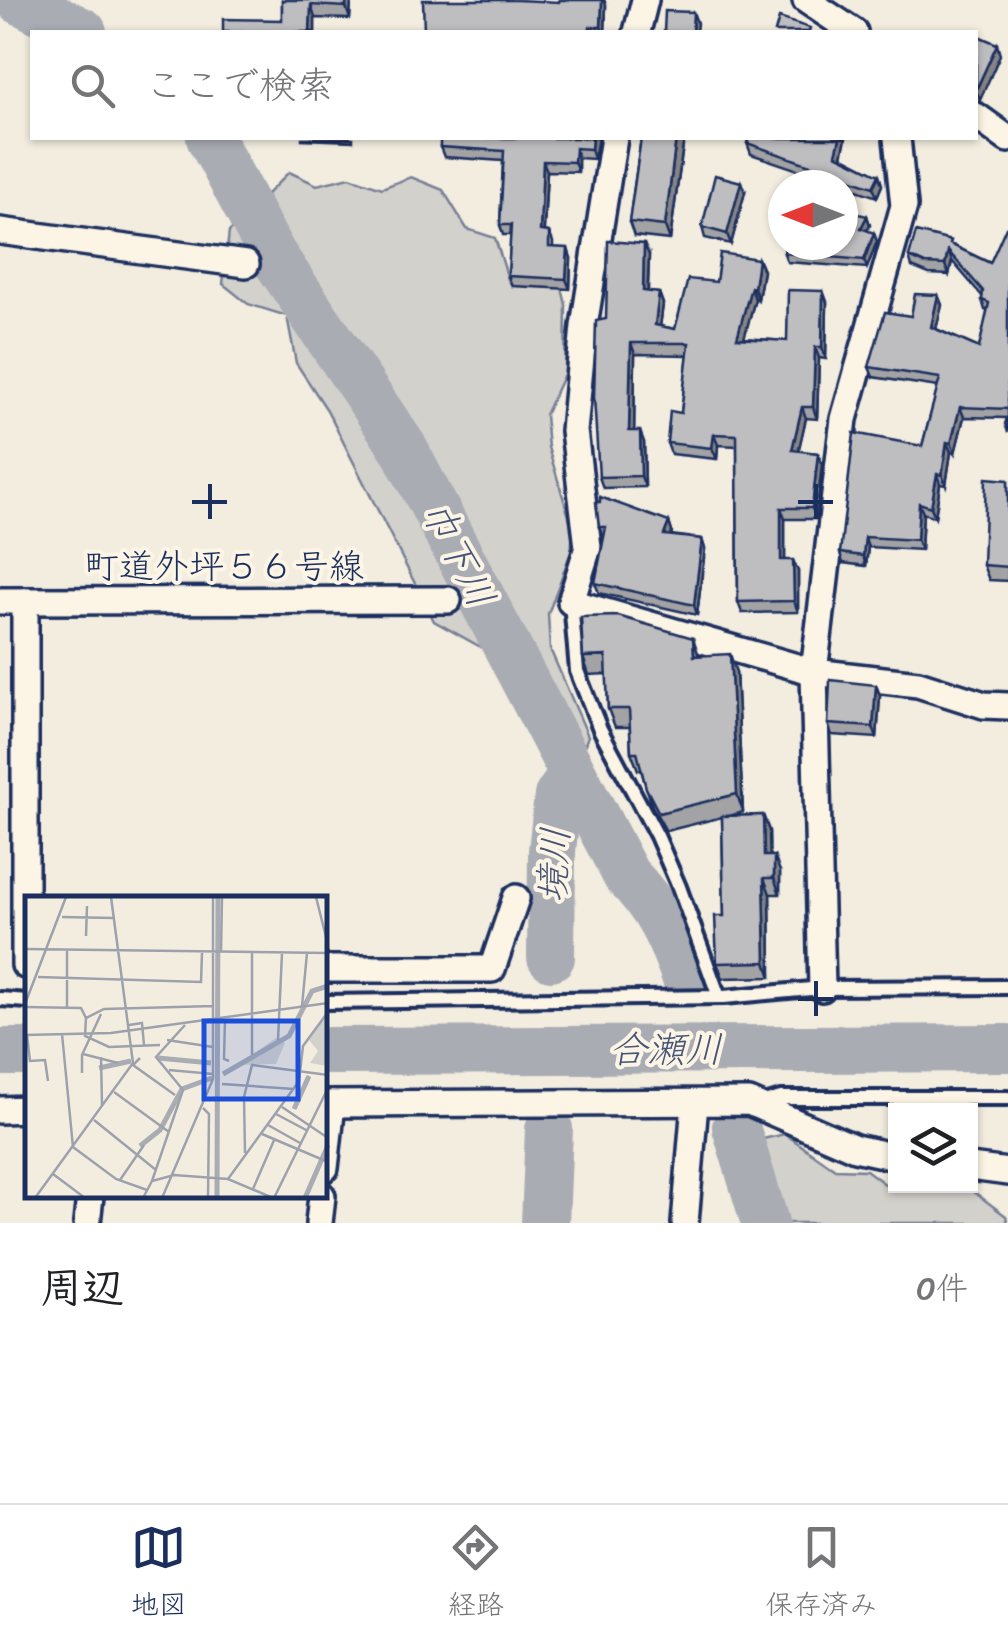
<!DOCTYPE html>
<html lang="ja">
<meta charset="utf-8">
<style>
body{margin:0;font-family:Sriracha,"Klee One",sans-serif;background:#f2f2f2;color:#202124}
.controls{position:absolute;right:30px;bottom:30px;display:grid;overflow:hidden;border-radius:0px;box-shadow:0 2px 8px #0004}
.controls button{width:90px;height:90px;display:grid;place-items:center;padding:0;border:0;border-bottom:2px solid #e0e0e0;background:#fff;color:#202124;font:50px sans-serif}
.compass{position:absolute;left:768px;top:170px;width:90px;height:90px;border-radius:50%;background:#fff;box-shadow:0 2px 8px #0004;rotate:270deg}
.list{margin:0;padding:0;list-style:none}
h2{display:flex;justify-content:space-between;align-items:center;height:130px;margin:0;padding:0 40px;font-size:42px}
h2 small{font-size:32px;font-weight:400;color:#757577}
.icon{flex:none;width:55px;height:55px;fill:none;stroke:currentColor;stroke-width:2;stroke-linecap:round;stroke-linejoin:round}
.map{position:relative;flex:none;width:1008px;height:1223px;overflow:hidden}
.search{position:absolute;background:#fff;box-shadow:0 2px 8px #0004;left:30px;right:30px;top:30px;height:110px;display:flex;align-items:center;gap:25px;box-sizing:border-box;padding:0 35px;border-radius:0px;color:#757577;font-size:38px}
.sheet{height:280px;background:#fff}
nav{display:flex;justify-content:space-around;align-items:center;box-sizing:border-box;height:140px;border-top:2px solid #e0e0e0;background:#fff;font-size:28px;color:#757577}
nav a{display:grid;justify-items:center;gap:5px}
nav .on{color:#1b2f5e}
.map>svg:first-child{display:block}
.green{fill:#d3d1cc;stroke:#778095;stroke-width:2.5}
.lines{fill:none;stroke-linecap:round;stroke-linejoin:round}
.river{stroke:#a9acb3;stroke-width:48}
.service-casing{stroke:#1b2f5e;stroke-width:20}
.minor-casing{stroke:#1b2f5e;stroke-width:32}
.service{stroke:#fcf5e5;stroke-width:12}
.minor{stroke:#fcf5e5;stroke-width:25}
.wall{fill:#a3a3a5;stroke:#1b2f5e;stroke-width:2.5}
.shaded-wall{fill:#858586;stroke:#1b2f5e;stroke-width:2.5}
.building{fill:#bebec0;stroke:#1b2f5e;stroke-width:2.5}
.ticks{fill:none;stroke:#1b2f5e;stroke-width:4}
.labels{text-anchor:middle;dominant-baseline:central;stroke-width:8;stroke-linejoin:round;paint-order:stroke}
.street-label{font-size:35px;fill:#1b2f5e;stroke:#fcf5e5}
.water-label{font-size:38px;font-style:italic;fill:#465478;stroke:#fcf5e5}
.inset-river{fill:none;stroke:#a9acb3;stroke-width:5}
.inset-road{fill:none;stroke:#9da1ac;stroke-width:2.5}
.view{fill:#1d4ed8;fill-opacity:0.15;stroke:#1d4ed8;stroke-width:5}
.inset-edge{fill:none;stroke:#1b2f5e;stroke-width:5}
</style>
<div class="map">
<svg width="1008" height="1223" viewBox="0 0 1008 1223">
<rect width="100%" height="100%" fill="#f3ede0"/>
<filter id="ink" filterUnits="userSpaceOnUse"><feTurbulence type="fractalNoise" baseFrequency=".01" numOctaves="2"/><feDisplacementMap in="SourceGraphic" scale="20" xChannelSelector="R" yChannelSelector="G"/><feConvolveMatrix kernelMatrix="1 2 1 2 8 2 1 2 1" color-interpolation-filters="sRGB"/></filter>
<g filter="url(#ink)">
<g class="green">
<polygon points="289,172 317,185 350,177 382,188 411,177 443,190 467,229 495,238 509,282 562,288 566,305 565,372 545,415 548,447 573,530 571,552 548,614 550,649 588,736 566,797 484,649 434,621 327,410 296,363 287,316 248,304 223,284 229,232"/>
<polygon points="785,1134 835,1169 866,1170 893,1190 970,1189 1006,1216 1008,1223 750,1223 736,1170 763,1139"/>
</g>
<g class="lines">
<g class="river">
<polyline points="19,0 83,32"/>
<path d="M210 138 272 254 403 447 626 875C657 906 672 939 687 981"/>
<polyline points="551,957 552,851 558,796 572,776"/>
<polyline points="325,1051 1008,1048"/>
<polyline points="0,1052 28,1052"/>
<polyline points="736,1127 765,1223"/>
<polyline points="545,1223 549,1129"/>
</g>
<defs>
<g id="service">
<polyline points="571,602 577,671 600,729 657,836 679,887 719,997"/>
<polyline points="0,999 28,1001"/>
<polyline points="325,1002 724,997 822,988 1008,987"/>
<polyline points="758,1105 781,1098 1008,1098"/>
</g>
<g id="minor">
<polyline points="806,0 854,32"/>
<polyline points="637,32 645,0"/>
<polyline points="976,116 1008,139"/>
<polyline points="614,138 584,326 574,431 588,547 571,602 814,672 918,684 984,705 1008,706"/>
<polyline points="0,231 246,264"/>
<polyline points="0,601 448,600"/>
<polyline points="25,601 25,965"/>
<polyline points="325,969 492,969 516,898"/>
<polyline points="822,988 814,672 844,419 904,206 897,138"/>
<polyline points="325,1104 749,1102 855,1148 896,1157"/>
<polyline points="0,1110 28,1109"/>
<polyline points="970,1167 1008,1172"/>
<polyline points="325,1168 332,1104"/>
<polyline points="87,1223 90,1196"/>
<polyline points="319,1223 322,1196"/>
<polyline points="685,1223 695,1103"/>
</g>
</defs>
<use href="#service" class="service-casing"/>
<use href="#minor" class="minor-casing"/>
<use href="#service" class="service"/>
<use href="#minor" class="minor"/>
</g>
<g class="wall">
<polygon points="282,0 351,0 350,19 315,18 315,32 223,32 282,20"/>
<polygon points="559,0 604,0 606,5 605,32 424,32 559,2"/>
<polygon points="598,138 594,159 578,158 578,172 547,171 544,231 549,232 553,242 553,247 571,258 570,289 512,286 508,276 511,235 503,235 500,225 503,161 444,157 440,147"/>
<polygon points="641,138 684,138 670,240 634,236 629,222"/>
<polygon points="749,138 846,138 842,156 879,175 882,185 877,197 751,154 747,143"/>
<polygon points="302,139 302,138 353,138 353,141"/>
<polygon points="745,192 731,244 705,238 702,227"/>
<polygon points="867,216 870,225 867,230 877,241 867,268 787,262 784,253 843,245"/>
<polygon points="1008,228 1008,432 1005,424 1007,418 964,417 955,453 951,452 946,485 940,484 935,517 923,513 921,550 868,547 866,566 843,563 840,553 922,446 938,387 873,377 869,367 911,316 938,295 942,305 936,329 979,348 988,311 985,310 982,300 982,296 952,261 949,275 929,274 912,267 909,257 952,245 990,263"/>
<polygon points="649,255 648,292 659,293 663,304 660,326 675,329 716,282 758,259 763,271 758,299 755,299 744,338 787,341 823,291 827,302 826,359 819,358 817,419 806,418 798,451 818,453 822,464 816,519 785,519 785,560 798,571 798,612 742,613 738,602 737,446 718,445 717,459 671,454 667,443 681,413 688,355 635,354 634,431 644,442 645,487 603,488 599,477 606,319"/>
<polygon points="1008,480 1008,581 989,580 983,565"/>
<polygon points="669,522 672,532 671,535 702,539 705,549 697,615 599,593 595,583 604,537 599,527"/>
<polygon points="699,655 736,672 743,812 729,816 763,815 769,831 769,856 780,871 780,894 770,894 771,977 723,978 717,963 724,916 722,817 666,831 652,806 641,770 638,770 631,752 630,727 615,727 608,709 607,674 589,675 583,657"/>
<polygon points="876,685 880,696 877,738 832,735 828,724"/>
</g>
<g class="shaded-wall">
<polygon points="346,0 351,0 350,19 346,7"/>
<polygon points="602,0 604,0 606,5 605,32 603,32 601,27"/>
<polygon points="311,5 315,18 315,32 310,32"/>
<polygon points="693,12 697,23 696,32 692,32"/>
<polygon points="997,44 1000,55 980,100 976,90"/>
<polygon points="592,138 598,138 594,159 591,149"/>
<polygon points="676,138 684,138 670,240 665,226"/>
<polygon points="840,138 846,138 840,164 836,154"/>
<polygon points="575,148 578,158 578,172 574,162"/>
<polygon points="543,161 547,171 543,241 540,231"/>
<polygon points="879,175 882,185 877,197 873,187"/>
<polygon points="741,182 745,192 731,244 727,234"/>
<polygon points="867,216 870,225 864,237 861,228"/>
<polygon points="874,233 877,241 867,268 864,260"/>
<polygon points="644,244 649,255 647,303 643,291"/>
<polygon points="568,248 571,258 570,289 566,279"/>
<polygon points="948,251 952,261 949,275 945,265"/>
<polygon points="758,259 763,271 758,299 754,288"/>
<polygon points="751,287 755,299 741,349 737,338"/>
<polygon points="823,291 827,302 826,359 822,347"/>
<polygon points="659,293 663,304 659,336 655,325"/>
<polygon points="938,295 942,305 934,337 931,327"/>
<polygon points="631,343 635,354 634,442 629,431"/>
<polygon points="815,347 819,358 817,419 813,407"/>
<polygon points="802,407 806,418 796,462 792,450"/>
<polygon points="960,407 964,417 955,453 951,443"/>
<polygon points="640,431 644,442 645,487 641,476"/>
<polygon points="714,434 718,445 717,459 712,448"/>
<polygon points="947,442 951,452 946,485 942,475"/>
<polygon points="818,453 822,464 816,519 812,508"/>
<polygon points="937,474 940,484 935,517 931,507"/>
<polygon points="919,503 923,513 921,550 917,540"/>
<polygon points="781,508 785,519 785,572 781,560"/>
<polygon points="669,522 672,532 668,545 664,535"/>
<polygon points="865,537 868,547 866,566 863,556"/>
<polygon points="702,539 705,549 697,615 694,605"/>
<polygon points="793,560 798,571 798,612 794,601"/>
<polygon points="693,638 699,656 694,656"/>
<polygon points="730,654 736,672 743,812 737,794"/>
<polygon points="876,685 880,696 877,738 873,727"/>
<polygon points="763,815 769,831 770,871 764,856"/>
<polygon points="774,856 780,871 780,894 774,878"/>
<polygon points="764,878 770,894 771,977 766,962"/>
</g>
<g class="building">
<polygon points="282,0 346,0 346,7 311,5 310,32 223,32 223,19 282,20"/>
<polygon points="423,0 517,0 559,2 559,0 602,0 601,27 590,27 589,32 424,32"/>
<polygon points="665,11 693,12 692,32 664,32"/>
<polygon points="779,18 810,28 809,32 775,32"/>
<polygon points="976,35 997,44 976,90"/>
<polygon points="440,138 592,138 591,149 575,148 574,162 543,161 540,231 549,232 549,247 568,248 566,279 508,276 511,225 500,225 504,151 440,147"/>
<polygon points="641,138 676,138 665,226 629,222"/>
<polygon points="749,138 840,138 836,154 879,175 873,187 747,143"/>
<polygon points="715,175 741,182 727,234 702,227"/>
<polygon points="843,210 867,216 861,228 874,233 864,260 784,253 785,245 843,245"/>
<polygon points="1006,227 1008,228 1008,409 960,407 951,443 947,442 942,475 937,474 931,507 919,503 917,540 865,537 863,556 840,553 854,433 922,446 940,378 869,367 885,312 911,316 915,294 938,295 931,327 979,348 989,303 982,300 983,291 948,251 945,265 925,264 909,257 916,232 951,241 950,244 990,263"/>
<polygon points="608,241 644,244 643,291 659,293 655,325 675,329 688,279 716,282 720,253 758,259 754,288 751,287 737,338 787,341 788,290 823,291 822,347 815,347 813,407 802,407 792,450 818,453 812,508 781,508 781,560 793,560 794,601 738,602 737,435 714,434 712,448 667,443 670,411 681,413 689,343 631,343 629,431 640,431 641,476 599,477 594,397 596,321 606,319"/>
<polygon points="986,478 1008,480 1008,567 983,565"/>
<polygon points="600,497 669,522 664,535 702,539 694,605 595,583 606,527 599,527 596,502 600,502"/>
<polygon points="618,616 693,638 694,656 730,654 737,794 659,813 646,788 637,752 631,752 629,709 608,709 606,656 583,657 581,617"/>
<polygon points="830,680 876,685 873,727 828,724"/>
<polygon points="763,815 764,856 774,856 774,878 764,878 766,962 717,963 715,916 724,916 722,816"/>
</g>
</g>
<path class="ticks" d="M210 484V519M816 484V519M192 502H227M798 502H833M816 981V1016M798 999H833"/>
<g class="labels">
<g class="street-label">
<text x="224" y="566">町道外坪５６号線</text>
</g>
<g class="water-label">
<text transform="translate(458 554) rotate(63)">巾下川</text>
<text transform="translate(554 865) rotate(-87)">境川</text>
<text x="666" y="1049">合瀬川</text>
</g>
</g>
<g transform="translate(25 896)">
<rect width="302" height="302" fill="#f3ede0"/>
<path d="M302 118V170L285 167 293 155 284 144ZM251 142 260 147 251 168 212 169Z" fill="#d3d1cc"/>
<path class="inset-river" d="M133 162 186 167M74 172 106 165M198 178 264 140 287 95 303 90M269 213 284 180M115 250 135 234 157 193 187 182M192 302 193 1M280 302 303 249"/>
<path class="inset-road" d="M291 1 303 49M37 21 89 22M61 40 62 10M0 53 303 57M196 57 197 1M227 57V159M13 81 176 86 177 57M0 108 41 1M277 110 282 57M0 111 56 112 61 122 79 113 188 110M42 112V54M61 122 60 140 84 151 135 149M200 123 199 163 204 165M104 129 117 127 119 149M37 138 48 251 91 283 122 294M0 139 86 137 303 107M2 139 5 165 20 164 23 185M142 144 188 151M253 144 257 57M58 158 93 167M76 161 77 209M115 162 108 169 150 199M144 174 188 178M57 177V159L76 118M197 188 269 193M89 196 144 236M257 211 303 242M178 212 184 218 183 302M251 218 283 235M69 224 131 274M243 229 275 247M237 238 303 266M220 257 219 201 227 169 303 179M28 278 60 302M203 283 274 185 278 150 303 116M95 284 119 249M127 285 158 194 131 161 160 129M228 293 250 242M10 302 108 167 86 1M118 302 127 285 149 279 203 283 248 302M137 302 188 183V1M249 302 303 192"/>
<path class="view" d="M179 125H273V203H179Z"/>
<rect width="302" height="302" class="inset-edge"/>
</g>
</svg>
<div class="controls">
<button><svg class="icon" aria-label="layers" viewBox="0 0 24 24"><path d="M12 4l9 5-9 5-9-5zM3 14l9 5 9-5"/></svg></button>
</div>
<svg class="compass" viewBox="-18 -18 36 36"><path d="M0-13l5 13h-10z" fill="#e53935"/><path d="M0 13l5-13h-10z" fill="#757577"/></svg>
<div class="search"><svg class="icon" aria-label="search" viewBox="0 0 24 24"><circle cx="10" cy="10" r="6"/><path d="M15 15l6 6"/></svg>ここで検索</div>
</div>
<section class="sheet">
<h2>周辺<small>0件</small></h2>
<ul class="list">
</ul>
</section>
<nav>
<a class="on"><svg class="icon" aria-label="map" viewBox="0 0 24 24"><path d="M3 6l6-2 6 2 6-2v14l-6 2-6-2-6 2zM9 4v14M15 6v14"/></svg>地図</a>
<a><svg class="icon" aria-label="directions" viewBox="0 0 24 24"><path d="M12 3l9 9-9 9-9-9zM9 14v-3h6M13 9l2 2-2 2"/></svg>経路</a>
<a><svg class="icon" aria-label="saved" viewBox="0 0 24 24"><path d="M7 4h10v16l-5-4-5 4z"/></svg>保存済み</a>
</nav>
